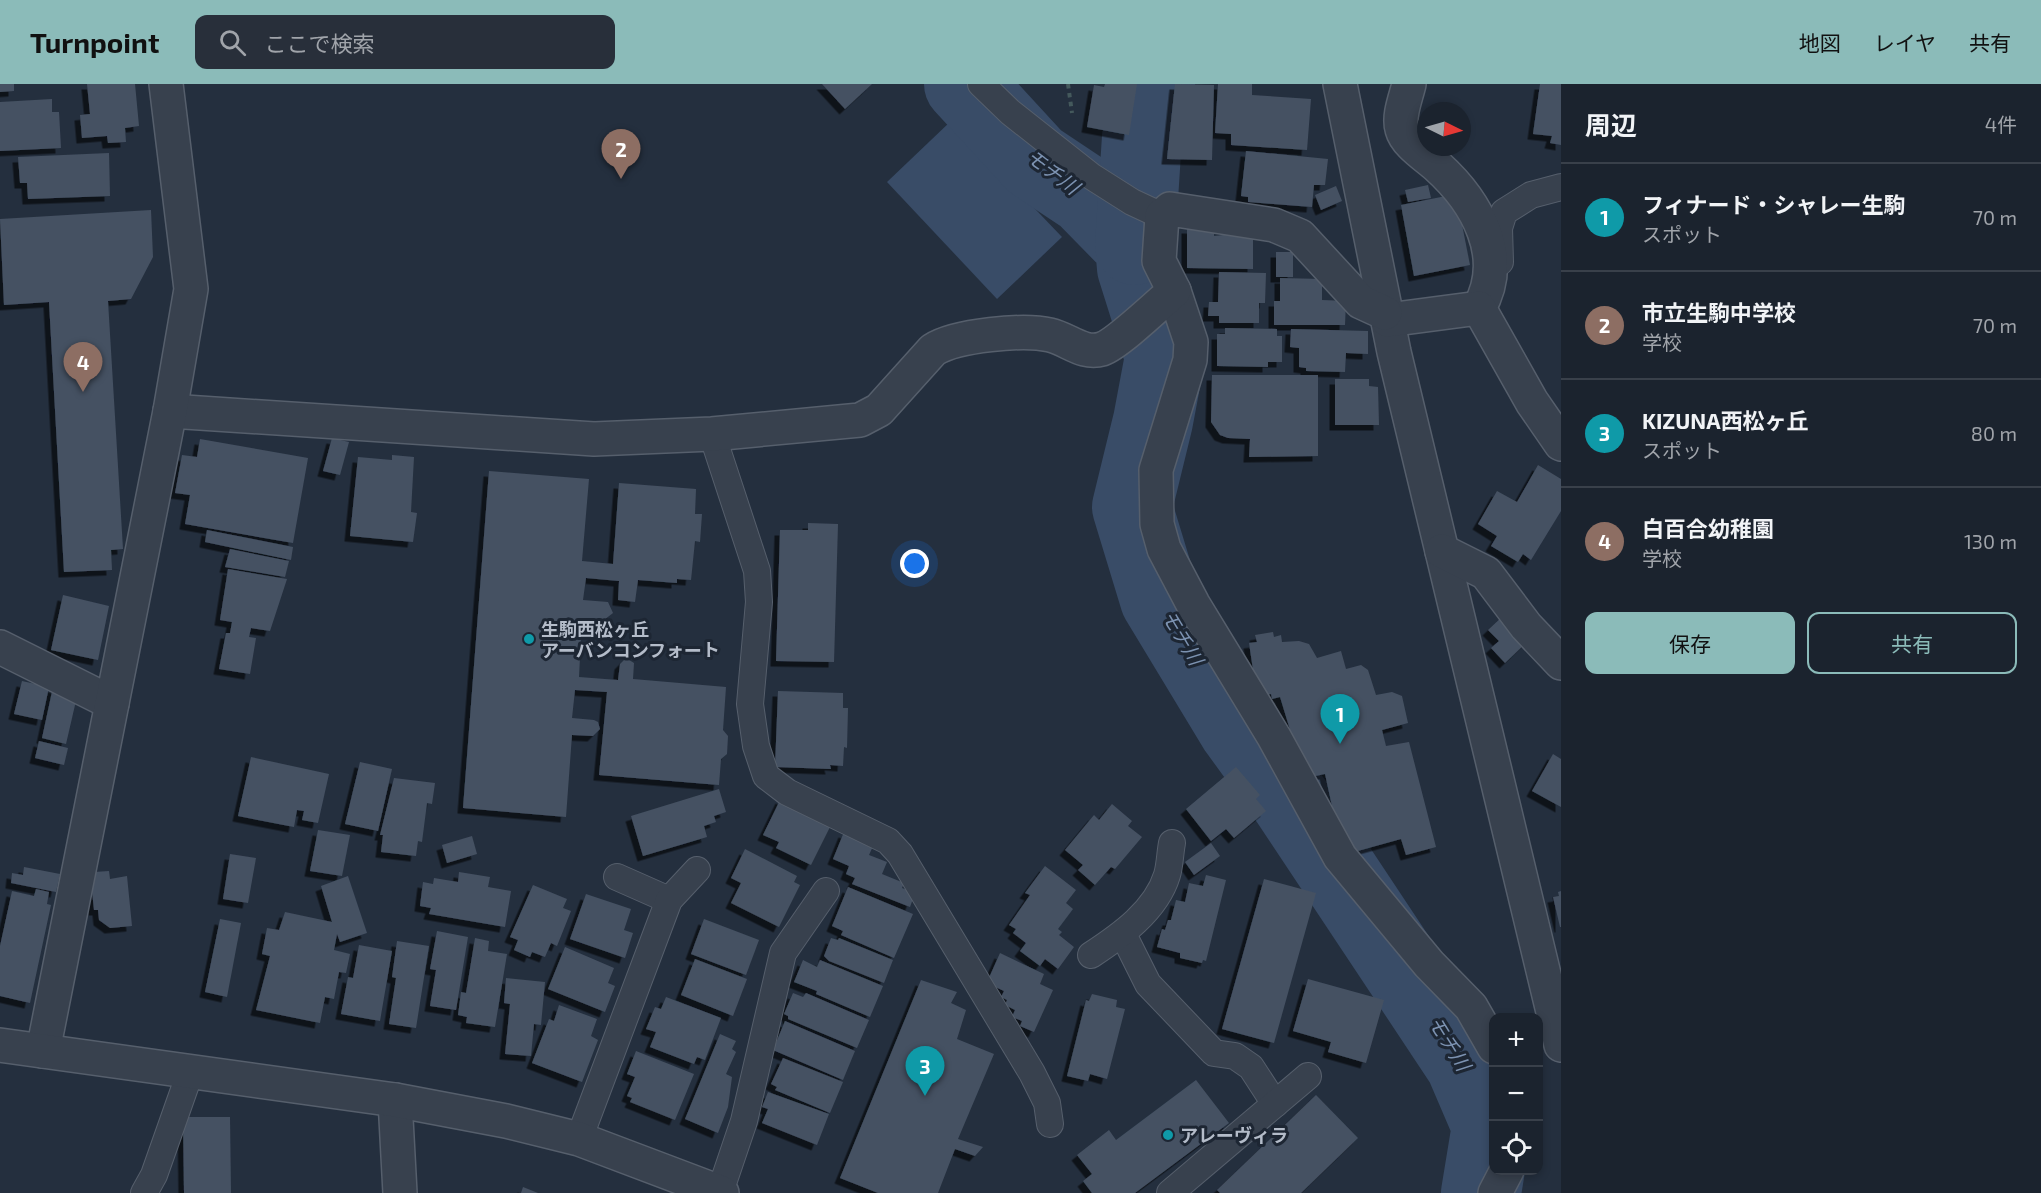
<!DOCTYPE html>
<html lang="ja">
<meta charset="utf-8">
<style>
body{margin:0;font-family:"Exo 2","Noto Sans JP",sans-serif;background:#282f3a;color:#f1f3f6}
.controls{position:absolute;right:18px;bottom:18px;display:grid;overflow:hidden;border-radius:12px;box-shadow:0 3px 9px #0003}
.controls button{width:54px;height:54px;display:grid;place-items:center;padding:0;border:0;border-bottom:2px solid #39404a;background:#1b232e;color:#f1f3f6;font:30px sans-serif}
.compass{position:absolute;left:1417px;top:18px;width:54px;height:54px;border-radius:50%;background:#1b232e;box-shadow:0 3px 9px #0003;rotate:95deg}
.you{position:absolute;left:915px;top:480px;width:21px;height:21px;margin:-15px;border:4px solid #fff;border-radius:50%;background:#1a73e8;box-shadow:0 0 0 9px #1a73e833}
.badge{display:grid;place-items:center;width:39px;height:39px;border-radius:50%;background:#8bbbb9;color:#fff;font-size:20px;font-weight:700}
.pin{position:absolute;translate:-50% -50px;filter:drop-shadow(0 2px 3px #0008)}
.pin::after{content:'';position:absolute;top:32px;width:21px;height:18px;background:inherit;clip-path:polygon(0 0,100% 0,50% 100%)}
.list{margin:0;padding:0;list-style:none}
h2{display:flex;justify-content:space-between;align-items:center;height:78px;margin:0;padding:0 24px;font-size:26px}
h2 small{font-size:20px;font-weight:400;color:#a0a4aa}
.list li{display:grid;grid-template-columns:39px 1fr auto;gap:18px;align-items:center;box-sizing:border-box;height:108px;padding:0 24px;border-top:2px solid #39404a}
.list b{display:block;font-size:22px;white-space:nowrap}
.list p{margin:0;font-size:20px;white-space:nowrap;color:#a0a4aa}
.list em{font-size:20px;font-style:normal;color:#a0a4aa}
.actions{display:flex;gap:12px;padding:18px 24px}
.actions a{flex:1;padding:14px 0;border:2px solid #8bbbb9;border-radius:12px;text-align:center;font-size:21px;color:#8bbbb9}
.actions .main{background:#8bbbb9;color:#111}
.icon{flex:none;width:33px;height:33px;fill:none;stroke:currentColor;stroke-width:2;stroke-linecap:round;stroke-linejoin:round}
.map{position:relative;flex:none;width:1561px;height:1109px;overflow:hidden}
header{display:flex;align-items:center;gap:36px;box-sizing:border-box;height:84px;padding:0 30px;background:#8bbbb9;color:#111}
header strong{font-size:28px}
nav{display:flex;gap:33px;margin-inline-start:auto;font-size:21px}
.search{width:420px;height:54px;background:#282f3a;display:flex;align-items:center;gap:15px;box-sizing:border-box;padding:0 21px;border-radius:12px;color:#a0a4aa;font-size:22px}
main{display:flex}
aside{flex:1;background:#1b232e}
.map>svg:first-child{display:block}
.water{fill:#394c67}
.lines{fill:none;stroke-linecap:round;stroke-linejoin:round}
.river{stroke:#394c67;stroke-width:80}
.building{fill:#455162;filter:url(#shadow)}
.service-casing{stroke:#565f6c;stroke-width:28}
.minor-casing{stroke:#565f6c;stroke-width:36}
.tertiary-casing{stroke:#565f6c;stroke-width:36}
.path{stroke:#44595c;stroke-width:4;stroke-dasharray:4.5 4.5;stroke-linecap:butt}
.service{stroke:#38414e;stroke-width:26}
.minor{stroke:#38414e;stroke-width:33}
.tertiary{stroke:#38414e;stroke-width:33}
.culture-dot{fill:#0f9aa8;stroke:#1d2633;stroke-width:2}
.labels{text-anchor:middle;dominant-baseline:central;stroke-width:6;stroke-linejoin:round;paint-order:stroke}
.poi-label{font-size:18px;font-weight:bold;fill:#b4bcc9;stroke:#1d2633;text-anchor:start}
.water-label{font-size:20px;font-style:italic;fill:#7c92b1;stroke:#1d2633}
</style>
<header>
<strong>Turnpoint</strong>
<div class="search"><svg class="icon" aria-label="search" viewBox="0 0 24 24"><circle cx="10" cy="10" r="6"/><path d="M15 15l6 6"/></svg>ここで検索</div>
<nav><a>地図</a><a>レイヤ</a><a>共有</a></nav>
</header>
<main>
<div class="map">
<svg width="1561" height="1109" viewBox="0 0 1561 1109">
<defs>
<filter id="shadow"><feDropShadow dx="-5.5" dy="5.5" stdDeviation="0" flood-color="#0009"/></filter>
</defs>
<rect width="100%" height="100%" fill="#242f3e"/>
<polygon class="water" points="951,37 1062,153 997,215 887,98"/>
<g class="lines">
<g class="river">
<polyline points="964,0 1035,77 1086,111 1135,161 1137,184 1165,273 1153,337 1132,423 1160,515 1238,644 1291,717 1465,979 1492,1042 1481,1109"/>
<polyline points="1135,161 1142,53 1155,0"/>
</g>
</g>
<g class="building">
<polygon points="0,0 14,0 14,7 0,8"/>
<polygon points="87,0 135,0 139,42 125,44 126,58 108,59 107,52 82,54 80,31 90,30"/>
<polygon points="822,0 872,0 845,25"/>
<polygon points="1105,0 1137,0 1129,51 1087,43 1094,1 1104,3"/>
<polygon points="1175,0 1214,1 1212,76 1167,75"/>
<polygon points="1218,0 1252,0 1252,11 1311,15 1307,66 1231,61 1231,50 1215,49"/>
<polygon points="1540,0 1561,0 1561,61 1550,59 1552,52 1533,50"/>
<polygon points="52,15 52,28 59,28 61,64 0,67 0,18"/>
<polygon points="1246,67 1328,75 1325,101 1314,101 1312,123 1248,118 1248,113 1241,112"/>
<polygon points="109,69 110,112 28,115 27,99 20,99 18,73"/>
<polygon points="1428,101 1431,114 1408,118 1405,106"/>
<polygon points="1336,102 1342,117 1321,126 1315,111"/>
<polygon points="1456,110 1470,181 1414,192 1401,121"/>
<polygon points="151,126 153,173 131,215 108,217 123,465 111,466 112,486 64,488 49,218 4,221 0,135"/>
<polygon points="1187,144 1214,145 1214,152 1223,151 1223,146 1253,152 1253,185 1187,184"/>
<rect x="1276" y="168" width="17" height="25"/>
<polygon points="1219,188 1266,189 1265,219 1259,219 1259,239 1219,239 1219,232 1208,232 1209,218 1218,218"/>
<polygon points="1280,194 1322,195 1322,216 1346,217 1345,241 1274,241 1274,217 1280,217"/>
<polygon points="1225,244 1277,245 1277,252 1282,252 1282,278 1268,278 1268,283 1217,282 1217,250 1225,250"/>
<polygon points="1291,245 1368,247 1368,270 1346,269 1345,288 1306,287 1306,284 1299,283 1299,264 1290,263"/>
<polygon points="1212,291 1318,291 1318,372 1249,373 1250,355 1228,354 1220,351 1211,338"/>
<polygon points="1335,295 1369,295 1369,302 1378,303 1379,341 1335,341"/>
<polygon points="332,354 349,358 340,391 323,387"/>
<polygon points="200,355 308,374 293,459 185,440 190,411 175,409 182,371 197,373"/>
<polygon points="392,371 414,373 411,428 417,429 413,458 350,452 358,373 392,376"/>
<polygon points="1538,381 1561,395 1561,427 1531,476 1523,470 1518,478 1491,462 1497,452 1478,440 1497,407 1517,418"/>
<polygon points="489,387 589,395 582,477 613,480 619,399 696,405 695,430 702,430 700,458 695,457 691,496 677,495 677,499 638,496 635,518 618,516 619,497 586,494 583,516 608,518 613,529 604,536 582,534 579,593 618,596 620,580 626,574 634,579 633,595 726,603 723,646 728,652 727,670 721,675 719,701 599,691 607,608 575,606 572,634 594,636 598,638 600,645 593,652 572,651 566,733 463,724"/>
<polygon points="808,439 838,440 834,578 776,577 780,446 808,446"/>
<polygon points="207,446 293,463 291,476 205,458"/>
<polygon points="230,465 289,477 285,493 225,483"/>
<polygon points="228,485 287,495 270,547 251,544 249,553 256,554 250,590 219,585 226,549 230,549 232,538 220,536"/>
<polygon points="63,511 109,522 98,576 51,566"/>
<polygon points="1504,531 1528,557 1505,579 1491,564 1499,557 1488,546"/>
<polygon points="1273,548 1274,553 1281,551 1282,558 1299,557 1309,560 1317,574 1341,567 1346,585 1361,581 1368,586 1376,611 1392,608 1402,612 1408,639 1382,646 1386,662 1409,658 1436,763 1406,771 1401,755 1354,768 1338,749 1325,690 1310,693 1295,662 1280,613 1272,615 1271,610 1266,611 1255,599 1249,559 1257,558 1255,551"/>
<polygon points="22,597 49,603 42,636 14,630"/>
<polygon points="53,603 78,608 66,660 42,654"/>
<polygon points="778,607 843,609 843,624 848,624 847,664 844,663 843,682 830,681 831,685 775,683"/>
<polygon points="39,657 68,664 64,681 35,674"/>
<polygon points="1553,670 1561,675 1561,723 1532,707"/>
<polygon points="251,673 329,690 318,739 302,736 304,727 297,726 294,743 238,732"/>
<polygon points="360,678 392,685 378,747 345,740"/>
<polygon points="1236,683 1260,711 1256,715 1266,727 1234,754 1226,745 1211,757 1186,725"/>
<polygon points="394,694 435,699 432,720 427,719 422,758 418,757 416,772 381,768 383,751 380,751"/>
<polygon points="719,705 726,728 714,732 716,738 704,742 707,753 643,772 631,732"/>
<polygon points="781,714 832,739 811,781 776,764 779,758 763,751"/>
<polygon points="1112,720 1132,737 1128,742 1142,753 1115,785 1111,783 1095,801 1078,786 1083,781 1065,766 1094,731 1099,736"/>
<polygon points="318,746 350,751 342,792 310,787"/>
<polygon points="844,748 874,760 869,771 887,778 882,790 904,799 902,804 915,809 910,823 852,800 855,794 846,790 849,782 833,775"/>
<polygon points="472,752 477,770 447,779 442,761"/>
<polygon points="1211,759 1220,772 1194,791 1185,778"/>
<polygon points="745,765 797,792 794,798 800,801 779,843 731,819 741,799 731,794"/>
<polygon points="230,770 256,774 248,819 223,815"/>
<polygon points="1045,782 1076,806 1066,819 1073,825 1058,845 1062,848 1059,851 1074,863 1058,885 1045,875 1040,882 1020,867 1026,859 1013,849 1016,845 1009,841 1030,811 1025,809"/>
<polygon points="24,783 60,790 56,808 11,799 12,789 23,791"/>
<polygon points="109,787 110,795 127,792 132,842 110,844 99,836 98,826 94,826 91,798 95,798 94,788"/>
<polygon points="459,788 490,793 488,803 511,807 505,843 429,830 431,824 420,822 423,798 433,800 434,794 458,798"/>
<polygon points="1206,791 1226,796 1206,877 1203,876 1202,879 1180,874 1180,869 1157,863 1162,845 1165,846 1168,836 1171,836 1176,816 1185,818 1189,799 1203,802"/>
<polygon points="348,792 367,849 340,858 337,850 334,866 350,870 346,889 339,888 334,915 325,913 320,939 256,926 270,872 262,870 267,844 279,846 285,828 332,838 321,802"/>
<polygon points="1264,795 1316,809 1274,959 1222,945"/>
<polygon points="533,801 567,815 563,824 571,827 557,862 551,859 545,873 532,868 530,873 514,866 518,856 510,853"/>
<polygon points="848,803 913,830 894,874 841,851 843,847 832,842"/>
<polygon points="36,805 49,808 47,820 51,821 30,919 0,912 0,862 12,807 34,812"/>
<polygon points="1561,807 1561,843 1560,843 1553,813 1559,812 1558,808"/>
<polygon points="586,810 631,825 624,846 633,849 625,874 570,855"/>
<polygon points="220,835 241,839 227,913 205,908"/>
<polygon points="704,835 759,856 746,891 691,870"/>
<polygon points="437,847 468,853 456,926 430,922 436,886 430,885"/>
<polygon points="475,854 489,857 488,867 507,870 495,943 466,939 467,933 458,931 461,908 466,909"/>
<polygon points="831,854 838,856 839,854 893,876 884,899 829,877 824,872"/>
<polygon points="397,857 429,862 416,944 389,940 396,894 392,893"/>
<polygon points="359,861 392,867 380,937 341,930 348,893 353,894"/>
<polygon points="565,863 614,884 608,899 615,902 605,928 548,905"/>
<polygon points="1000,869 1044,890 1040,900 1053,906 1034,948 1020,942 1022,937 1012,933 1015,926 1005,921 1007,916 1001,913 1004,907 991,901 992,897 988,896"/>
<polygon points="695,875 747,895 733,932 681,911"/>
<polygon points="803,876 817,883 820,876 883,902 870,933 816,910 817,907 794,898"/>
<polygon points="506,894 545,898 541,941 534,940 531,972 505,970 510,920 504,919"/>
<polygon points="1308,895 1384,916 1366,979 1328,968 1331,958 1293,947"/>
<polygon points="921,896 957,908 951,919 966,926 957,955 994,970 958,1055 983,1063 975,1072 955,1065 938,1109 878,1109 840,1094"/>
<polygon points="793,909 803,913 806,909 869,936 857,964 788,935 788,932 784,930"/>
<polygon points="1092,910 1117,916 1116,923 1125,925 1107,995 1090,990 1088,997 1067,992 1086,916 1089,917"/>
<polygon points="666,913 721,934 705,976 697,973 694,980 650,963 656,948 646,945 655,923 661,925"/>
<polygon points="559,921 597,935 591,952 598,956 582,998 532,979 549,935 554,937"/>
<polygon points="785,937 855,967 843,996 773,966"/>
<polygon points="720,950 736,957 732,965 736,968 726,990 732,993 728,1023 718,1049 685,1035"/>
<polygon points="636,967 694,990 675,1036 630,1018 632,1014 627,1012 635,993 627,990"/>
<polygon points="783,974 843,998 830,1029 775,1006 777,1003 771,1000"/>
<polygon points="1196,996 1229,1039 1135,1109 1092,1109 1083,1097 1092,1090 1077,1071 1109,1046 1116,1056"/>
<polygon points="768,1008 829,1030 817,1061 762,1039 768,1025 762,1023"/>
<polygon points="1316,1011 1358,1054 1301,1109 1220,1109 1217,1106"/>
<polygon points="183,1033 230,1033 231,1109 184,1109"/>
<polygon points="523,1103 538,1109 521,1109"/>
</g>
<g class="lines">
<defs>
<g id="service">
<polyline points="981,0 1010,28 1091,92 1132,118 1162,132"/>
<polyline points="1500,178 1499,144 1504,128 1531,111 1561,103"/>
<polyline points="712,350 757,487 759,518 750,620 756,662 766,692 787,708 888,757 900,770 1032,989 1047,1019 1050,1040"/>
<polyline points="617,793 669,816"/>
<polyline points="1123,850 1148,900 1214,969 1235,972 1251,983 1275,1020"/>
<path d="M1091 871C1120 852 1156 827 1167 791 1170 781 1170 769 1172 759"/>
<polyline points="579,1055 669,816 697,786"/>
<polyline points="720,1108 744,1037 783,869 826,807"/>
<polyline points="144,1109 154,1091 191,986"/>
<polyline points="1170,1109 1308,992"/>
</g>
<g id="minor">
<polyline points="1340,0 1394,268 1561,961"/>
<path d="M1409 0C1406 13 1398 32 1402 45 1406 60 1426 72 1437 82 1477 118 1508 173 1479 224"/>
<polyline points="1174,207 1191,258 1190,276 1156,386 1157,440 1164,465 1193,520 1274,653 1340,773 1429,880 1471,923 1494,963"/>
<polyline points="1388,236 1479,224 1532,318 1561,360"/>
<path d="M170 327 594 355 712 350 860 336 879 326 933 266C956 251 1024 245 1050 251 1068 255 1083 271 1102 265 1117 260 1160 219 1174 207L1159 177 1162 132 1170 125 1274 141 1300 152 1361 218 1385 229"/>
<polyline points="1442,467 1486,489 1526,542 1561,579"/>
<polyline points="0,563 112,619"/>
<polyline points="43,967 170,327 191,205 166,0"/>
<polyline points="395,1016 400,1109"/>
<polyline points="1495,1109 1507,1086"/>
</g>
<polyline id="tertiary" points="0,961 395,1016 506,1037 579,1055 722,1109"/>
</defs>
<use href="#service" class="service-casing"/>
<use href="#minor" class="minor-casing"/>
<use href="#tertiary" class="tertiary-casing"/>
<polyline class="path" points="1068,0 1072,29"/>
<use href="#service" class="service"/>
<use href="#minor" class="minor"/>
<use href="#tertiary" class="tertiary"/>
</g>
<g class="culture-dot">
<circle cx="529" cy="555" r="6"/>
<circle cx="1168" cy="1051" r="6"/>
</g>
<g class="labels">
<g class="poi-label">
<text x="541" y="545">生駒西松ヶ丘<tspan x="541" dy="21">アーバンコンフォート</tspan></text>
<text x="1180" y="1051">アレーヴィラ</text>
</g>
<g class="water-label">
<text transform="translate(1053 87) rotate(37)">モチ川</text>
<text transform="translate(1183 553) rotate(59)">モチ川</text>
<text transform="translate(1450 959) rotate(58)">モチ川</text>
</g>
</g>
</svg>
<div class="controls">
<button>+</button>
<button>−</button>
<button><svg class="icon" aria-label="locate" viewBox="0 0 24 24"><circle cx="12" cy="12" r="6"/><path d="M12 2v4M12 18v4M2 12h4M18 12h4"/></svg></button>
</div>
<svg class="compass" viewBox="-18 -18 36 36"><path d="M0-13l5 13h-10z" fill="#e53935"/><path d="M0 13l5-13h-10z" fill="#a0a4aa"/></svg>
<div class="you"></div>
<div class="pin badge" style="left:1340px;top:660px;background:#0f9aa8">1</div>
<div class="pin badge" style="left:621px;top:95px;background:#8d6e63">2</div>
<div class="pin badge" style="left:925px;top:1012px;background:#0f9aa8">3</div>
<div class="pin badge" style="left:83px;top:308px;background:#8d6e63">4</div>
</div>
<aside>
<h2>周辺<small>4件</small></h2>
<ul class="list">
<li><span class="badge" style="background:#0f9aa8">1</span><div><b>フィナード・シャレー生駒</b><p>スポット</p></div><em>70 m</em></li>
<li><span class="badge" style="background:#8d6e63">2</span><div><b>市立生駒中学校</b><p>学校</p></div><em>70 m</em></li>
<li><span class="badge" style="background:#0f9aa8">3</span><div><b>KIZUNA西松ヶ丘</b><p>スポット</p></div><em>80 m</em></li>
<li><span class="badge" style="background:#8d6e63">4</span><div><b>白百合幼稚園</b><p>学校</p></div><em>130 m</em></li>
</ul>
<div class="actions"><a class="main">保存</a><a>共有</a></div>
</aside>
</main>
